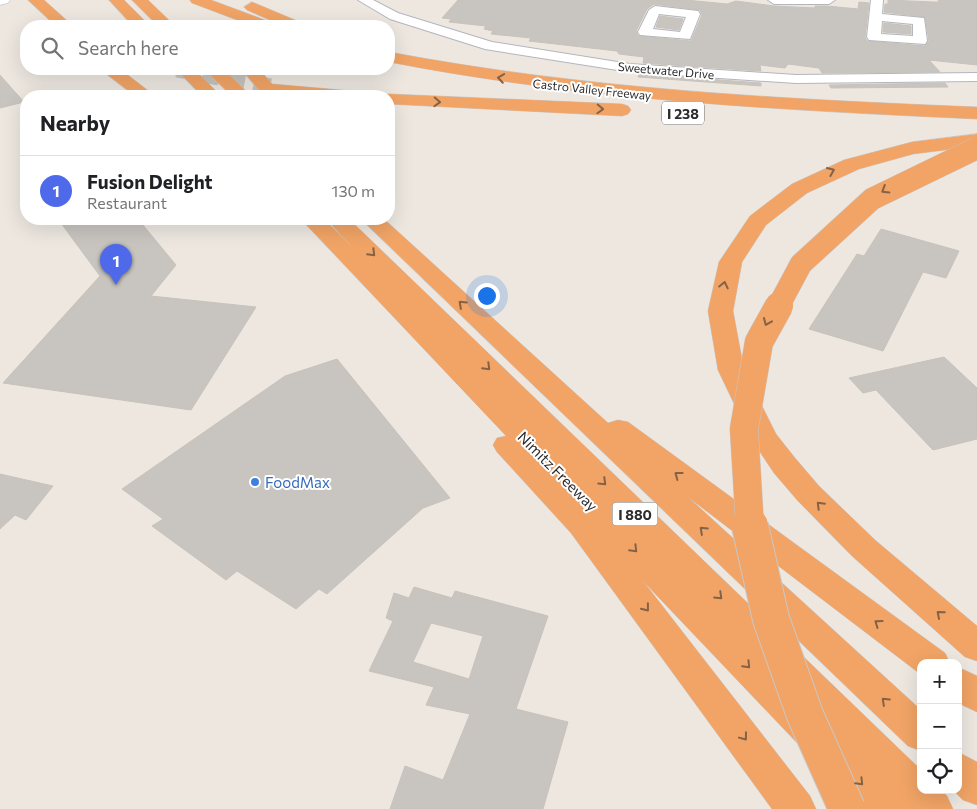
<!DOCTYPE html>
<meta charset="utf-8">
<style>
body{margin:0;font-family:Commissioner,sans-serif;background:#f6f6f6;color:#202124}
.controls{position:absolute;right:15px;bottom:15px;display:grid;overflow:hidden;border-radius:10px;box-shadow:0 5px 20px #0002}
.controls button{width:45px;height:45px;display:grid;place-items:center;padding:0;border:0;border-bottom:1px solid #e0e0e0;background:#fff;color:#202124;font:25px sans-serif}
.you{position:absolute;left:486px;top:295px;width:18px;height:18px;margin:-12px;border:4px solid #fff;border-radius:50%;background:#1a73e8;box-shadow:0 0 0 8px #1a73e833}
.badge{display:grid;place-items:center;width:32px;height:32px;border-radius:50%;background:#4e6aeb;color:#fff;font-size:16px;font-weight:700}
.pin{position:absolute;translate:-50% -41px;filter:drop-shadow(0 1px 2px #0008)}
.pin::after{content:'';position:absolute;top:26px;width:18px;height:15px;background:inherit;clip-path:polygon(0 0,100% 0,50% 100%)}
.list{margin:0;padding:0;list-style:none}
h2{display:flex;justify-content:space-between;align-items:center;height:65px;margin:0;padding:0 20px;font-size:21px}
h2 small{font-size:16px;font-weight:400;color:#757577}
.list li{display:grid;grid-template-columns:32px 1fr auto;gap:15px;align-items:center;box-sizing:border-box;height:70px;padding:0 20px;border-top:1px solid #e0e0e0}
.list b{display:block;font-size:19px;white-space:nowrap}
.list p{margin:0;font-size:16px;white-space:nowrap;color:#757577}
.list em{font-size:16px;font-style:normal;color:#757577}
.icon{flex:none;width:28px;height:28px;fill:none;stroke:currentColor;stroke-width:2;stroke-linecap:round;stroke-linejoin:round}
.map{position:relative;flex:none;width:977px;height:809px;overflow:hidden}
.search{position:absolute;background:#fff;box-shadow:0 5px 20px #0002;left:20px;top:20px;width:375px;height:55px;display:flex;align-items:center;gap:12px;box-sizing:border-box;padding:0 18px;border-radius:20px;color:#757577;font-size:19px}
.panel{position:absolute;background:#fff;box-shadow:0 5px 20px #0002;left:20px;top:90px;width:375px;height:135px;border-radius:20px}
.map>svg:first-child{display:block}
.building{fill:#c8c4bf;stroke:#c8c3ba;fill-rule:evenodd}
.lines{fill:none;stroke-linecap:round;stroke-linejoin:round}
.highway-tunnel{stroke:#c6c2bc;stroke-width:17;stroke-dasharray:17 9;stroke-linecap:butt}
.street-casing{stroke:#b3b6be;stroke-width:2}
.secondary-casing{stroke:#b3b6be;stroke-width:1}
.highway-casing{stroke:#c8c8c8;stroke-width:1}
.street{fill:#fff;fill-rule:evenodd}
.secondary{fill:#fff;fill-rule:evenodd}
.highway{fill:#f1a466;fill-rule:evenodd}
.highway-bridge-far2-casing{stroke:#c8c8c8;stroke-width:23;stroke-linecap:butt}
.highway-bridge-far1-casing{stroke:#c8c8c8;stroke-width:29;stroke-linecap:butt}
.highway-bridge-casing{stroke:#c8c8c8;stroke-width:38;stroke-linecap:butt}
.highway-bridge-far2{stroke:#f1a466;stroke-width:22}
.highway-bridge-far1{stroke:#f1a466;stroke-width:28}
.highway-bridge{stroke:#f1a466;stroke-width:36}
.oneway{stroke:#856246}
.shop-dot{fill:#3f7fe0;stroke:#fff;stroke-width:2}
.labels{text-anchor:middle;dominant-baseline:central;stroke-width:4;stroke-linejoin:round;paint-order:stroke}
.far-street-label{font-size:12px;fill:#2c2c2c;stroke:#fff}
.shield{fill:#fff;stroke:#6b6b6b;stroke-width:1}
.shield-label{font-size:14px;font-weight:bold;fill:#2c2c2c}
.street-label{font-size:15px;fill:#2c2c2c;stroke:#fff}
.shop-label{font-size:15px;fill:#366cbe;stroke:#fff;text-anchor:start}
</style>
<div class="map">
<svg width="977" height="809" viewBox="0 0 977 809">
<rect width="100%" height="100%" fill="#ede7e0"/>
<g class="building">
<path d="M458 0H686L727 4 736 1 774 6 815 8V6H827L858 9 859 2 869 3 865 37 867 41 925 46 929 41 925 17 884 12 885 4H888V0L933 2H939L938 0H977V65L929 60 940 72 822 73 819 68 788 64 785 68 760 65 761 71 643 63 644 57 619 54 617 51 529 41 531 38 491 34 493 31 484 29 486 26 449 22 451 19 442 18ZM654 4 700 10 702 15 691 41 638 36 636 31 647 9Z"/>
<polygon points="660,16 683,19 679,30 656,27"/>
<polygon points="884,23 911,26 911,34 883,32"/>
<polygon points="639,74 761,83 761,86 638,77"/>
<polygon points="0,75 24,102 0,108"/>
<polygon points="945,83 948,87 831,88 829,85"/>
<polygon points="58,219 138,219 176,265 151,296 256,307 191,410 3,383 100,276"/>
<polygon points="881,229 959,251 946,278 923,272 883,351 809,329 857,254 864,256"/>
<polygon points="944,357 977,388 977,439 933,450 876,390 863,393 849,378"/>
<polygon points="337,359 450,498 423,508 327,594 319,589 296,609 237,571 226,580 152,526 163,519 122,489 285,376"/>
<polygon points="0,474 53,486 26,520 15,515 0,529"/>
<path d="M414 587 452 598 455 591 548 616 516 709 568 722 543 809H390L405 766 443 780 470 714 426 705 434 687 369 671 393 621 386 618 394 593 409 598ZM431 623 483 636 469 679 413 662Z"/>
</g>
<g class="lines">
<polyline class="highway-tunnel" points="177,69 277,88"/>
<defs>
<g id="street">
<polygon points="358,0 373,0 398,13 492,42 630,64 796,75 977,73 977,81 796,83 630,72 485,49 390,19"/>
<polygon points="768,0 835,0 829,4 774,4"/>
<path d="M871 0H883L882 14 924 18 927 41 925 44 869 40 867 37ZM882 21 913 24V36L881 34Z"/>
<path d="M655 6 698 11 700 14 690 39 640 35 638 32 649 10ZM659 14 686 17 680 32 653 29Z"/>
</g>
<polygon id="secondary" points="0,0 10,0 8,3 0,5"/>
<g id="highway">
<polygon points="28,0 44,0 73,26 56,26"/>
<polygon points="109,0 124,0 150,26 133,26"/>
<polygon points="132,0 148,0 175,26 158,26"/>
<polygon points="190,0 211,0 273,23 275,26 253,26 192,3"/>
<polygon points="252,2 302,23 304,26 283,26 247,10 244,7"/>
<path d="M389 52C585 89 779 99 977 107V119C778 110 585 100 389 62Z"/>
<polygon points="100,69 120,69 155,96 135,96"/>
<polygon points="176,69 194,69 221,96 202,96"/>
<polygon points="204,69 223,69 251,96 232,96"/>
<polygon points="241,69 259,69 272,84 352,91 358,92 361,96 304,96 280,94 282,96 264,96"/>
<polygon points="389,94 622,104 628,106 631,110 628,114 622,116 389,104 389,96 382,96"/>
<polygon points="977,134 977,146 913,154 859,169 807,193 766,225 742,262 733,311 744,370 776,434 795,458 819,486 875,540 977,626 977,661 965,657 852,556 798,501 774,473 750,437 718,370 708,311 719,262 750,216 792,184 844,160 912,142"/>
<polygon points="301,219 324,219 355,250 326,219 349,219 921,770 921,790 941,790 947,796 953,809 860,809 643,581 810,796 816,809 772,809 571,533 497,452 493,445 497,438 506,436"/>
<polygon points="361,219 384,219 608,423 618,420 628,422 945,653 950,663 921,663 919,673 688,497 921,710 921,751 908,746"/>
<polygon points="958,667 977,676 977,712 958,703"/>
<polygon points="958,752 977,762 977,805 963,800 953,790 958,790"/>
</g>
</defs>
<use href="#street" class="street-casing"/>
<use href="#secondary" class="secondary-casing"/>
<use href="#highway" class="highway-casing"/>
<use href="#street" class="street"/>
<use href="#secondary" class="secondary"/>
<use href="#highway" class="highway"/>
<defs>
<polyline id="highway-bridge-far2" points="778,307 801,264 872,199 977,148"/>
<polyline id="highway-bridge-far1" points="750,528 744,429 759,342 779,306"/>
<polyline id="highway-bridge" points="750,526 771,619 805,715 847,809"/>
</defs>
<use href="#highway-bridge-far2" class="highway-bridge-far2-casing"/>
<use href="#highway-bridge-far1" class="highway-bridge-far1-casing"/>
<use href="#highway-bridge" class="highway-bridge-casing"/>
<use href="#highway-bridge-far2" class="highway-bridge-far2"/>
<use href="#highway-bridge-far1" class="highway-bridge-far1"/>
<use href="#highway-bridge" class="highway-bridge"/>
</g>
<defs><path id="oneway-chevron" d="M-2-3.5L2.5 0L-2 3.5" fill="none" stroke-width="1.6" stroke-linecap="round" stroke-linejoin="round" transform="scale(1.25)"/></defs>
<g class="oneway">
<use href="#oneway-chevron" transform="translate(501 78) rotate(-171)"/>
<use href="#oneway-chevron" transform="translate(437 102) rotate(3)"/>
<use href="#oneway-chevron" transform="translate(600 109) rotate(2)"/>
<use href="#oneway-chevron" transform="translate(831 171) rotate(-23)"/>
<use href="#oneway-chevron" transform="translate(885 190) rotate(148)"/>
<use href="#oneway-chevron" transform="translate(372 253) rotate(45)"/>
<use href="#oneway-chevron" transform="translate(724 285) rotate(-78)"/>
<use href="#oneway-chevron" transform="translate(462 304) rotate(-137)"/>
<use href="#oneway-chevron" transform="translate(767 322) rotate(113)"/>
<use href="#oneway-chevron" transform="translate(487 367) rotate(45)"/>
<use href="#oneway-chevron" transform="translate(678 475) rotate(-143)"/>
<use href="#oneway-chevron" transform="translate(603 482) rotate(44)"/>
<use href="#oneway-chevron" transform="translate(820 505) rotate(-135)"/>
<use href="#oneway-chevron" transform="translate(703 530) rotate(-137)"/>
<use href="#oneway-chevron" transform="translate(634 549) rotate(46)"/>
<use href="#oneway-chevron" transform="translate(719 596) rotate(44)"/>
<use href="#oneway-chevron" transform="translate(646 608) rotate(52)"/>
<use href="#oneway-chevron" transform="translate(940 614) rotate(-139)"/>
<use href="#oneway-chevron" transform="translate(878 623) rotate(-144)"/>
<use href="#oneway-chevron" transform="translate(747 665) rotate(46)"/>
<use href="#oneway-chevron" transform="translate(885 701) rotate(-137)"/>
<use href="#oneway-chevron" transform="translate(744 737) rotate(53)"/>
<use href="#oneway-chevron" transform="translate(860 782) rotate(46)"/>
</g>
<circle class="shop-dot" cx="255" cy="482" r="5"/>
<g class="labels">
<g class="far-street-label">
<text transform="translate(666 70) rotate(5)">Sweetwater Drive</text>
<text transform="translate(592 89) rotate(6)">Castro Valley Freeway</text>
</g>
<g class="shield">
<rect x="662" y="101.5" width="42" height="23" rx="4"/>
<rect x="612.5" y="502.5" width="45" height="23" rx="4"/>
</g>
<g class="shield-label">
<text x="683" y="113">I 238</text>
<text x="635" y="514">I 880</text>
</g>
<g class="street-label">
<text transform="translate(558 471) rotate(45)">Nimitz Freeway</text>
</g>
<g class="shop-label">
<text x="265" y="482">FoodMax</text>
</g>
</g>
</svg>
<div class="controls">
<button>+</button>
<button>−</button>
<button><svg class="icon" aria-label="locate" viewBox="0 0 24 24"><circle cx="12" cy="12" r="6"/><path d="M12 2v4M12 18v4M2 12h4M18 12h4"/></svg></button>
</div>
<div class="you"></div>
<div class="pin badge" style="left:116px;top:285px">1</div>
<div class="search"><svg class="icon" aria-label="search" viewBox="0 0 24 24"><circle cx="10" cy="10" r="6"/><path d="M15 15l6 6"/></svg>Search here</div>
<section class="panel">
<h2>Nearby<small></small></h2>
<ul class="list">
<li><span class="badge">1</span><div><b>Fusion Delight</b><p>Restaurant</p></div><em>130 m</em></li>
</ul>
</section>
</div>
